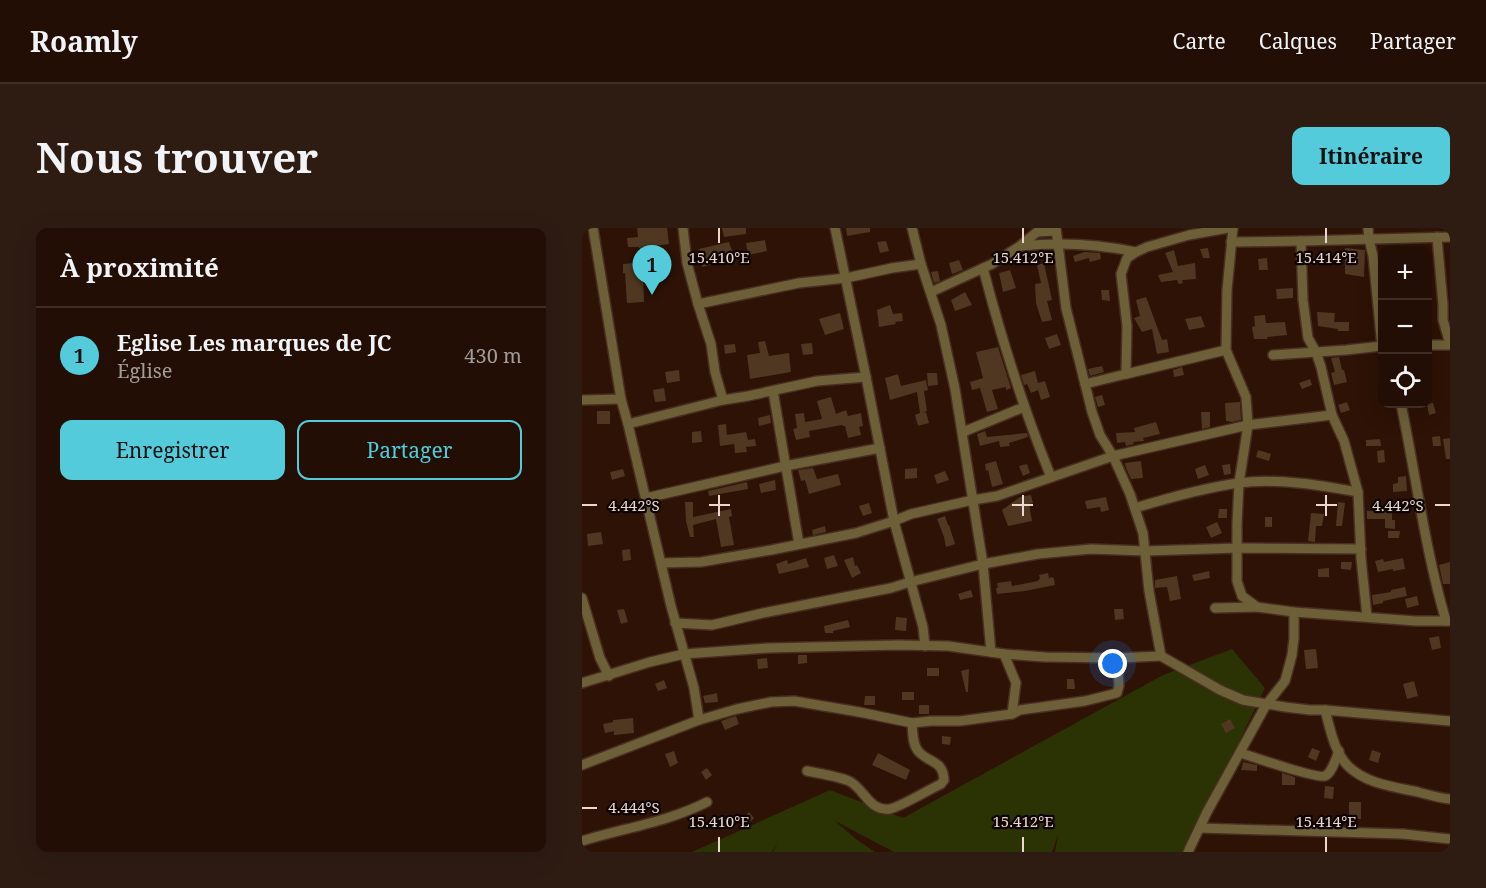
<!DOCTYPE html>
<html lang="fr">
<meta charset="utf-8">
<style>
body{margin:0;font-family:"Noto Serif",serif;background:#2e1c13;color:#f1f3f6}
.controls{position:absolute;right:18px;top:18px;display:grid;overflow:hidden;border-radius:12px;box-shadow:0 6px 24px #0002}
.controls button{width:54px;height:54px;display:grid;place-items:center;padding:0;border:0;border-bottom:2px solid #3f2e26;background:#220e04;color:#f1f3f6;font:30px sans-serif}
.you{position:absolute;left:531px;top:436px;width:21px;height:21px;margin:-15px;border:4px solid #fff;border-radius:50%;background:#1a73e8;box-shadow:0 0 0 9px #1a73e833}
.badge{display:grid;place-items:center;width:39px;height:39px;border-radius:50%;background:#53cbda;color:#111;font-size:20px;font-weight:700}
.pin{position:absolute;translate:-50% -50px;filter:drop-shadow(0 2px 3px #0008)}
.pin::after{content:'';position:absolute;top:32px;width:21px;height:18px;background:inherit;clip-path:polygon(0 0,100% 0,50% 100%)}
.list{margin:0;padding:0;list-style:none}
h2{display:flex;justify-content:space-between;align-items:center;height:78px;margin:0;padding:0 24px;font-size:26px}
h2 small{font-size:20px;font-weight:400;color:#a29c9a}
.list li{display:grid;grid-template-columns:39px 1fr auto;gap:18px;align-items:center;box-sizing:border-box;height:96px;padding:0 24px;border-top:2px solid #3f2e26}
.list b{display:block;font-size:22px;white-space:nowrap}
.list p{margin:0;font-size:20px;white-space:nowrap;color:#a29c9a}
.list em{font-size:20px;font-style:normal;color:#a29c9a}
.actions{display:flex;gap:12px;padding:18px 24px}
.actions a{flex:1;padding:14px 0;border:2px solid #53cbda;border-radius:12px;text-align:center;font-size:21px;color:#53cbda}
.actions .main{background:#53cbda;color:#111}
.icon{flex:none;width:33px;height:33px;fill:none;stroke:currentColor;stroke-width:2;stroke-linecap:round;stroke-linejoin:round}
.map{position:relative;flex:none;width:868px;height:624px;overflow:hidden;border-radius:12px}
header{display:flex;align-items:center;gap:36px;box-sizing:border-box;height:84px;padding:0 30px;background:#220e04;border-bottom:2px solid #3f2e26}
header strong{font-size:28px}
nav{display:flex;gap:33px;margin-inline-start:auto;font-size:21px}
.intro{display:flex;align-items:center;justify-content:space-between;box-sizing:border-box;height:144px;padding:0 36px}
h1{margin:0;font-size:42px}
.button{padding:15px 27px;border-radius:12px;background:#53cbda;color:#111;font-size:21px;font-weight:700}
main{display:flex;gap:36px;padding:0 36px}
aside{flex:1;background:#220e04;border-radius:12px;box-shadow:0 6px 24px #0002}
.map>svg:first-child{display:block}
.green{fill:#2b3204}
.building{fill:#503721}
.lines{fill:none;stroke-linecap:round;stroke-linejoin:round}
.street-casing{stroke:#482e21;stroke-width:12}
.street{stroke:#6d5f37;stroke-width:9}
.ticks{fill:none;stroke:#ebd7ce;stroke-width:2}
.ticks-label{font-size:15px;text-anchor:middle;fill:#ebd7ce;stroke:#0d0401;stroke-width:4.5;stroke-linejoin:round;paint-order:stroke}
</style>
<header>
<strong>Roamly</strong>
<nav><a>Carte</a><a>Calques</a><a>Partager</a></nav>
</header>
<div class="intro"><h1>Nous trouver</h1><a class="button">Itinéraire</a></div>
<main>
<aside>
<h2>À proximité<small></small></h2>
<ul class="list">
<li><span class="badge">1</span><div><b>Eglise Les marques de JC</b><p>Église</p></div><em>430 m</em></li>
</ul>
<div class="actions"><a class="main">Enregistrer</a><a>Partager</a></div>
</aside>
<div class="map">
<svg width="868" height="624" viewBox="0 0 868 624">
<rect width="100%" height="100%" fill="#2d1205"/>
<polygon class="green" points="650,421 683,460 604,624 473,624 476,607 470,624 312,624 253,593 274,611 293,624 191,624 197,614 190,624 110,624 248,562 321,590 581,447"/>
<g class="building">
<polygon points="55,0 85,0 87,16 57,20 57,19 46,19 45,10 56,9"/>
<polygon points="140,0 164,0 164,6 142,9"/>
<polygon points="264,0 288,0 288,4 265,8"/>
<polygon points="183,12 185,23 166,27 164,15"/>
<polygon points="304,13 307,23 298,25 295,14"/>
<polygon points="147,14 153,31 120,39 117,21"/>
<polygon points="626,20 628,30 621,30 618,21"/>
<polygon points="763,20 783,22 782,49 763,46"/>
<polygon points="592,22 596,38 613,35 614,51 600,52 601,55 597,56 595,52 579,54 576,47 591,44 583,25"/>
<polygon points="502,24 518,25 519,31 508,34 507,30 493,34 491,28"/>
<rect x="736" y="26" width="9" height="11"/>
<polygon points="685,30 686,42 677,42 676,31"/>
<polygon points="377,32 381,42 370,46 367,35"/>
<polygon points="52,35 53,38 69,35 71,44 61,46 62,74 45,75 43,45 41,45 41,36"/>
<polygon points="462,35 470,72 465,73 470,92 460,94 454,75 453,56 459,55 455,37"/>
<polygon points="428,42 434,60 421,64 417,45"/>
<polygon points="356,43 358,53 352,55 349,44"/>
<polygon points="711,60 711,70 695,71 694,61"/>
<polygon points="519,62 527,62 528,73 520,72"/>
<polygon points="383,64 390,77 373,83 369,72"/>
<polygon points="564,69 580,112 585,111 587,124 575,126 570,101 560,104 552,90 558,88 554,72"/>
<polygon points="308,77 311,86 320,85 321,93 313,94 314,96 297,99 295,82"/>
<polygon points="735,84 753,85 752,94 767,94 767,103 756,103 756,101 736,98"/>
<polygon points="258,85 262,101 243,107 237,91"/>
<polygon points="683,87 684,95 703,94 705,107 685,109 686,111 672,111 670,99 673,98 672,88"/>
<polygon points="619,88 623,99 607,102 603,91"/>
<polygon points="475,106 479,117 467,121 463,110"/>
<polygon points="183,113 187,128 207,125 209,144 168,151 165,127 178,125 176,114"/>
<polygon points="230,115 231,126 221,127 219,116"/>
<polygon points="153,116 154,124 143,126 142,117"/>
<polygon points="416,119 429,160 424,162 424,159 410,162 416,181 405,184 398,160 390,162 388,154 401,150 394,124"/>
<polygon points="757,129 760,142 762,142 765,154 752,157 749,145 753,144 749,130"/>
<polygon points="520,138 522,144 508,148 506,141"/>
<polygon points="600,139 602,147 592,149 591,142"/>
<polygon points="97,142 98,153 85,155 83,144"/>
<polygon points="453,143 456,155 463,153 468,169 459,172 456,162 449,165 445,156 442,157 439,147"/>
<polygon points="345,145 355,145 356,157 346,158"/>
<polygon points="316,146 319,158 344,152 346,162 342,163 345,183 339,185 344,184 347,195 336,198 333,187 338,185 335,164 308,172 303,150"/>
<polygon points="728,151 730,157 720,161 717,155"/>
<polygon points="82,160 84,173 73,174 71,162"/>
<polygon points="520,167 523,177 516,179 513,169"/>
<polygon points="249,169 254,186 264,182 266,188 279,185 281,198 277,199 279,207 266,210 263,198 261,198 260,197 227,203 228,209 214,212 211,201 215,200 213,186 222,185 223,194 240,191 235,173"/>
<polygon points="658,174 659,192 650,194 644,193 643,175"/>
<polygon points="765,174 768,182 759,185 756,177"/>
<polygon points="851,175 854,185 847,187 845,176"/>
<rect x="15" y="183" width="13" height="13"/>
<polygon points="619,184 628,184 628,199 620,201"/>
<polygon points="188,187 189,195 177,198 176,190"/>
<polygon points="574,194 578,206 561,210 562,213 551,214 552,216 544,218 543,214 535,215 534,205 553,204 552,200"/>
<polygon points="144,196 145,207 164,204 166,212 173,211 174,218 164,219 165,224 153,225 152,216 138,218 136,197"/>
<polygon points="119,203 120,214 110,215 110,204"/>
<polygon points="403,203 405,209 445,205 446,209 427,215 428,218 418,219 417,213 398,218 395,206"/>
<polygon points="858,208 859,218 851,218 850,209"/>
<polygon points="868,210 868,231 864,231 861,211"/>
<polygon points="798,211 799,218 784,218 784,212"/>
<polygon points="676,222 689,226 687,233 674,229"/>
<polygon points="802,222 803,234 796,235 795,223"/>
<polygon points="414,233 421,256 410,259 406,242 404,243 403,236"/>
<polygon points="559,233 561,250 549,251 544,240 543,235"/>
<polygon points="445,236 448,245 441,248 437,238"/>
<polygon points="648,236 649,246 642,247 640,237"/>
<polygon points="623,237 627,247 616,251 613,241"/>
<polygon points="231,240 235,251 256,246 259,257 227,266 223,252 219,253 216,242"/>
<polygon points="335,240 335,250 323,251 323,241"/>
<polygon points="41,241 43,248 30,252 28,244"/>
<polygon points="363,243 367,252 355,256 352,247"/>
<polygon points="824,248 825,263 811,264 811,256 816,255 816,249"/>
<polygon points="193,252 194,262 179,265 177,256"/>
<polygon points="165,254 166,261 127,268 126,263"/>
<polygon points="449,267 451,275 447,276 450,293 426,298 420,282 438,269"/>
<polygon points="524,269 527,282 519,284 518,279 505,281 503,273"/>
<polygon points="103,274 111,274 111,289 149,281 150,288 147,289 152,317 139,319 134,291 111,297 112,309 108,309 104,293"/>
<polygon points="756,274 763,275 760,298 754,298"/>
<polygon points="287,275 290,285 281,288 277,278"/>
<polygon points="637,281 645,281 645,290 636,290"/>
<polygon points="800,281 810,281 810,292 813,292 813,301 803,300 803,291 785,291 785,283 800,283"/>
<polygon points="729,285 742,286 740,298 734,298 733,314 726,313"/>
<polygon points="363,288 366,297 367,297 373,316 364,319 362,309 355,291"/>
<rect x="683" y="289" width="7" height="10"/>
<polygon points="635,294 640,305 629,310 624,299"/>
<polygon points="243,298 244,304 231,307 230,302"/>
<polygon points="806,303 818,303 817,310 806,310"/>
<polygon points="19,304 21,316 6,318 5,306"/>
<polygon points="48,321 49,332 41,333 40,322"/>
<polygon points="252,327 256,338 245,341 242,330"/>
<polygon points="271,329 273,338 275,337 279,345 270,350 262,332"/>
<polygon points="224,330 227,339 197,346 194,336 205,332 206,336"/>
<polygon points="821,330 823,341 811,343 811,341 796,344 793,333 801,331 802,334"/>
<polygon points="759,334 770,334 769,342 759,341"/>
<polygon points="868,334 868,356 861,356 857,337"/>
<polygon points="747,340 747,349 736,349 736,341"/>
<polygon points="627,343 628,350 612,353 610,347"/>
<polygon points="466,345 467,350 471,349 472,351 473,357 443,363 415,366 414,360 416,360 415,355 429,353 430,358 456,353 456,352 458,351 457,347"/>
<polygon points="595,348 599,371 588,373 585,359 573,360 573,352"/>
<polygon points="823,359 825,368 801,373 801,375 791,377 790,367 809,364 809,362"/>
<polygon points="389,362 391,369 378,372 376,366"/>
<polygon points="835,368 837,377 825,380 823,371"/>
<polygon points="42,381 46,394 39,396 35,382"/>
<polygon points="532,381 541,381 542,391 533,392"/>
<polygon points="314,389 325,390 324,403 313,402"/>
<polygon points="266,392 268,399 251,403 251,405 243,405 242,398"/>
<polygon points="857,408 859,420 850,422 847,410"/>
<polygon points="734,421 736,440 724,441 722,422"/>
<polygon points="216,427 225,427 225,435 216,436"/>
<polygon points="185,430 186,440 176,441 175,431"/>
<rect x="345" y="440" width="12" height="8"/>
<polygon points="387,441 386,464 384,464 379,443"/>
<polygon points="485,451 492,451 493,461 485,461"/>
<polygon points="82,452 85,460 76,463 73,456"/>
<polygon points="832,453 836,468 825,471 821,456"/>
<rect x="320" y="464" width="12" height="8"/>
<polygon points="135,465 136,474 123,475 121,468"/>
<polygon points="283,468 293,468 293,477 282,477"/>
<rect x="337" y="477" width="10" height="9"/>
<polygon points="154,488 157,496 143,502 139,493"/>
<polygon points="51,490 52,505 32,507 32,503 23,505 21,496 31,494 31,492"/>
<polygon points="648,491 653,500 644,505 639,496"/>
<polygon points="360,508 369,509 368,517 360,516"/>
<polygon points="730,520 738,523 734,533 726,529"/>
<polygon points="790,522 799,525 796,535 787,532"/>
<polygon points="92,523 96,535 88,539 83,526"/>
<polygon points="296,525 328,542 324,552 290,537"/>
<polygon points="661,534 675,537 675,543 659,542"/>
<polygon points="125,540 130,547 124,552 119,544"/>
<polygon points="700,545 713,549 713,557 700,557"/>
<polygon points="743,558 752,559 751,571 742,570"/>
<rect x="767" y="574" width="12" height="17"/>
<polygon points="167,584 172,590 165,597 159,591"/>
</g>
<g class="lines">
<defs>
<g id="street">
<polyline points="11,0 39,171 46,196 89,378 112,460 117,492"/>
<polyline points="101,0 105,35 116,76 129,116 133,144 141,172"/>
<polyline points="253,0 284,149 312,293 341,399 343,418"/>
<polyline points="330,0 339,36 359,97 373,161 401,336 409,424"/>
<polyline points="651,0 645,62 644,122 664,169 666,197 657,255 655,296 655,353 660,368 675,379 712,384 834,393 868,393"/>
<polyline points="786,0 787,11 791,28 800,119"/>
<polyline points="855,9 861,77 861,92 868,116"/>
<polyline points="719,13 721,72 726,110 734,124 739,139 750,187 762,213 776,264 779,330 785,389"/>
<polyline points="649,14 719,13 868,9"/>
<path d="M438 18C477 14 516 16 554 24"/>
<path d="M401 40C420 113 441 180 469 249"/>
<polyline points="349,64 410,36 438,18 455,4 474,3"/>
<polyline points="116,76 217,55 264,50 310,40 339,36"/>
<polyline points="846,117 868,117"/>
<polyline points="691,127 764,122 800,118"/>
<polyline points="544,146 644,122"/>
<polyline points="503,156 544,146 545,98 539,46 545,30 554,24 565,19 607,7 646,0"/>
<polyline points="191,163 217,316"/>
<polyline points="0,172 39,171"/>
<path d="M819 176C834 248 843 322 864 393"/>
<polyline points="46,196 141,172 166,168 235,153 284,149"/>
<polyline points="381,204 442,179"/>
<polyline points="64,270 203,238 298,220"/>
<path d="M553 280C586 270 622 260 656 255 696 250 737 257 776 264"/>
<polyline points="79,335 119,334 189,322 274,305 312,293 329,286 391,272 415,268 531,228 666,197 750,187"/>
<polyline points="0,370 18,430 27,448"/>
<polyline points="633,380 675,379"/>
<polyline points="93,395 130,397 181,385 309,360 328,354 401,336 456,326 509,321 563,323 656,320 779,321"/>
<polyline points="579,428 638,462 661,472 703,479 728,482 743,482 868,493"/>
<polyline points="0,455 68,434 102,426 186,420 316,417 366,418 422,426 463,429 535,430 579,428 567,363 561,305 548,266 531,228 518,207 510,184 484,80 474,0"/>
<path d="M743 482C748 500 752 524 766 538 784 556 813 559 836 564 847 567 857 570 868 571"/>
<polyline points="430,486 438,482 503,473 535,465 537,458 535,430"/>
<path d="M659 525C671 529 735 551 743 548 750 545 754 530 757 523"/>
<polyline points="0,537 117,492 155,481 189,474 212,473 277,484 330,495"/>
<path d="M225 543C236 545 258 549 267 553 282 560 287 584 308 581 320 578 346 562 359 556L362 552C361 532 347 535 337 524 330 517 331 504 330 495L349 493H378L430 486 434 455 422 426"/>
<polyline points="618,600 821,606 868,611"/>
<path d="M0 613C42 600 86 594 125 574"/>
<polyline points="606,624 625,584 684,477 703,453 710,427 712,410 712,384"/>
</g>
</defs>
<use href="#street" class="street-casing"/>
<use href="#street" class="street"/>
</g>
<path class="ticks" d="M137 0V15M441 0V15M744 0V15M137 267V288M441 267V288M744 267V288M0 277H15M127 277H148M430 277H451M734 277H755M853 277H868M0 580H15M137 609V624M441 609V624M744 609V624"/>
<g class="ticks-label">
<text x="137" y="35">15.410°E</text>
<text x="441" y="35">15.412°E</text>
<text x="744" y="35">15.414°E</text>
<text x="52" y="283">4.442°S</text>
<text x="816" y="283">4.442°S</text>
<text x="52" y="585">4.444°S</text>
<text x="137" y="599">15.410°E</text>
<text x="441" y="599">15.412°E</text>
<text x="744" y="599">15.414°E</text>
</g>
</svg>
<div class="controls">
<button>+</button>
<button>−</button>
<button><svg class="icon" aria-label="locate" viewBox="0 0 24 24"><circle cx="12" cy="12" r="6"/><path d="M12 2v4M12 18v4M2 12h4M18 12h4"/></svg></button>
</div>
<div class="you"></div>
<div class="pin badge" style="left:70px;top:67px">1</div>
</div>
</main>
